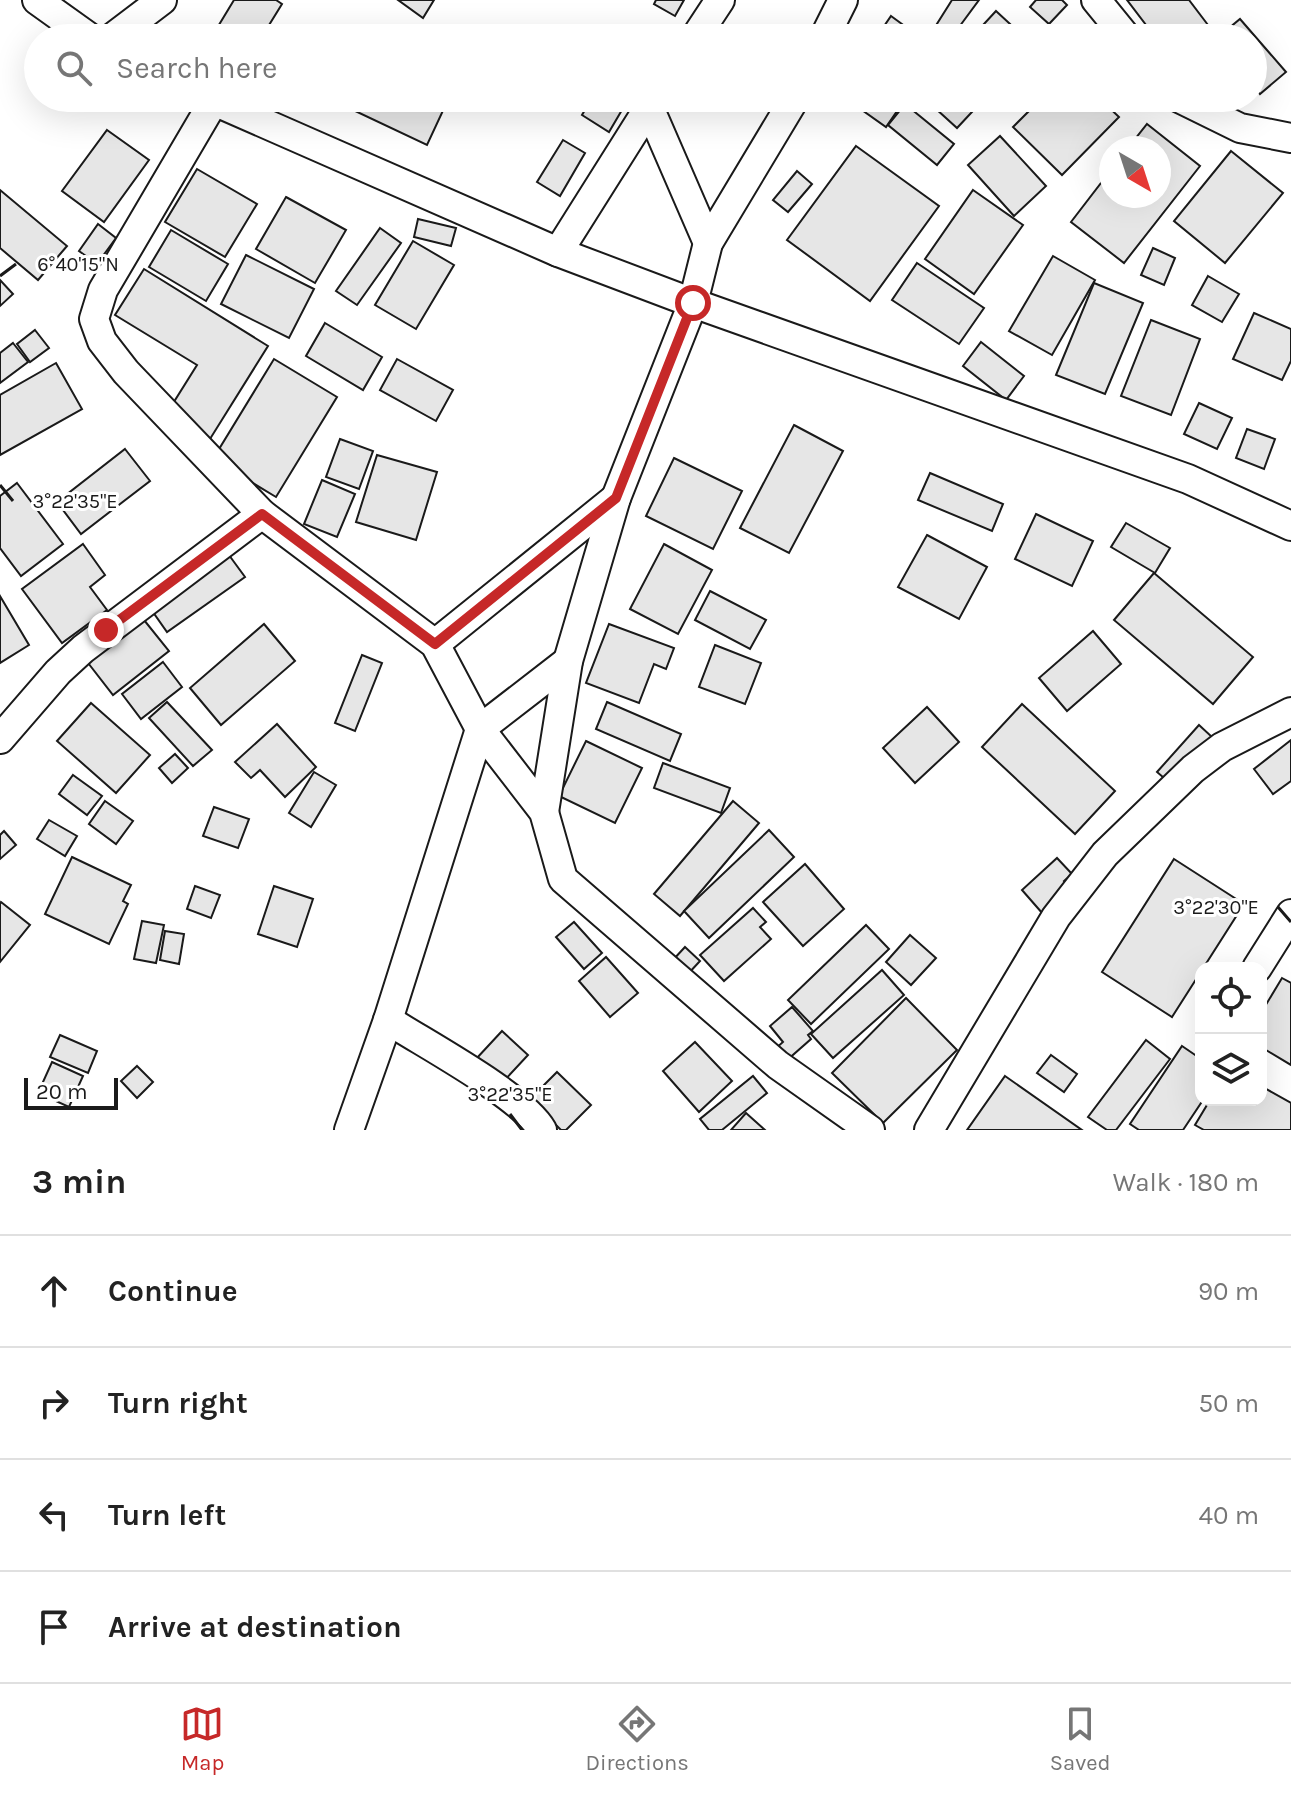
<!DOCTYPE html>
<meta charset="utf-8">
<style>
body{margin:0;font-family:Karla,sans-serif;background:#f6f6f6;color:#222}
.controls{position:absolute;right:24px;bottom:24px;display:grid;overflow:hidden;border-radius:16px;box-shadow:0 8px 32px #0002}
.controls button{width:72px;height:72px;display:grid;place-items:center;padding:0;border:0;border-bottom:2px solid #e0e0e0;background:#fff;color:#222;font:40px sans-serif}
.compass{position:absolute;left:1099px;top:136px;width:72px;height:72px;border-radius:50%;background:#fff;box-shadow:0 8px 32px #0002;rotate:141deg}
.scale{position:absolute;left:24px;bottom:20px;width:94px;box-sizing:border-box;padding-left:8px;border:4px solid #1a1a1a;border-top:0;font-size:22px;line-height:28px;white-space:nowrap;color:#1a1a1a;-webkit-text-stroke:6px #fff;paint-order:stroke}
.stop{position:absolute;width:24px;height:24px;margin:-18px;border:6px solid #c62828;border-radius:50%;background:#fff}
.stop.end{background:#c62828;border-color:#fff;box-shadow:0 2px 8px #0008}
.list{margin:0;padding:0;list-style:none}
h2{display:flex;justify-content:space-between;align-items:center;height:104px;margin:0;padding:0 32px;font-size:34px}
h2 small{font-size:26px;font-weight:400;color:#767676}
.list li{display:grid;grid-template-columns:52px 1fr auto;gap:24px;align-items:center;box-sizing:border-box;height:112px;padding:0 32px;border-top:2px solid #e0e0e0}
.list b{display:block;font-size:30px;white-space:nowrap}
.list em{font-size:26px;font-style:normal;color:#767676}
.icon{flex:none;width:44px;height:44px;fill:none;stroke:currentColor;stroke-width:2;stroke-linecap:round;stroke-linejoin:round}
.map{position:relative;flex:none;width:1291px;height:1130px;overflow:hidden}
.search{position:absolute;background:#fff;box-shadow:0 8px 32px #0002;left:24px;right:24px;top:24px;height:88px;display:flex;align-items:center;gap:20px;box-sizing:border-box;padding:0 28px;border-radius:44px;color:#767676;font-size:30px}
.sheet{height:552px;background:#fff}
nav{display:flex;justify-content:space-around;align-items:center;box-sizing:border-box;height:112px;border-top:2px solid #e0e0e0;background:#fff;font-size:22px;color:#767676}
nav a{display:grid;justify-items:center;gap:4px}
nav .on{color:#c62828}
.map>svg:first-child{display:block}
.building{fill:#e6e6e6;stroke:#1a1a1a;stroke-width:2}
.lines{fill:none;stroke-linecap:round;stroke-linejoin:round}
.street-casing{stroke:#1a1a1a;stroke-width:32}
.street{stroke:#fff;stroke-width:28}
.route{stroke:#c62828;stroke-width:10}
.ticks{fill:none;stroke:#1a1a1a;stroke-width:3}
.ticks-label{font-size:20px;text-anchor:middle;fill:#1a1a1a;stroke:#fff;stroke-width:6;stroke-linejoin:round;paint-order:stroke}
</style>
<div class="map">
<svg width="1291" height="1130" viewBox="0 0 1291 1130">
<rect width="100%" height="100%" fill="#fff"/>
<g class="building">
<polygon points="234,0 276,0 282,4 261,38 211,38"/>
<polygon points="398,0 434,0 423,18"/>
<polygon points="656,0 684,0 675,16 654,4"/>
<polygon points="952,0 979,0 951,38 935,27"/>
<polygon points="1036,0 1062,0 1067,5 1049,24 1030,7"/>
<polygon points="1127,0 1189,0 1208,25 1192,38 1156,38"/>
<polygon points="996,11 1025,38 971,38"/>
<polygon points="891,16 921,38 876,38"/>
<polygon points="1240,19 1286,72 1260,94 1253,85 1253,38 1217,38"/>
<polygon points="358,98 439,98 447,102 427,145 353,110"/>
<polygon points="592,98 629,98 609,132 582,115"/>
<polygon points="845,98 906,98 886,127"/>
<polygon points="924,98 985,98 957,128"/>
<polygon points="1042,98 1099,98 1119,117 1062,175 1013,127"/>
<polygon points="905,104 954,144 937,165 888,125"/>
<polygon points="1147,124 1200,166 1124,263 1071,222 1111,170 1111,196 1159,196 1159,148 1128,148"/>
<polygon points="107,130 149,160 104,222 62,191"/>
<polygon points="1000,136 1046,186 1014,216 968,165"/>
<polygon points="563,140 585,153 560,196 537,182"/>
<polygon points="856,146 939,206 870,301 787,240"/>
<polygon points="1231,151 1283,193 1225,263 1174,221"/>
<polygon points="197,169 257,204 225,257 165,222"/>
<polygon points="797,171 812,184 788,212 773,200"/>
<polygon points="0,190 67,246 38,280 0,248"/>
<polygon points="973,190 1023,225 974,294 925,259"/>
<polygon points="286,197 346,230 315,283 256,249"/>
<polygon points="418,219 456,228 451,246 414,237"/>
<polygon points="98,224 116,238 97,264 79,251"/>
<polygon points="380,228 401,243 357,305 336,291"/>
<polygon points="171,230 228,264 206,301 149,267"/>
<polygon points="413,241 454,265 416,329 375,305"/>
<polygon points="1153,248 1175,258 1164,285 1141,275"/>
<polygon points="246,255 314,289 289,338 221,304"/>
<polygon points="1053,256 1095,280 1052,355 1009,331"/>
<polygon points="917,263 984,308 959,344 892,300"/>
<polygon points="144,269 268,346 210,439 167,413 197,365 115,315"/>
<polygon points="1208,276 1239,294 1222,322 1192,305"/>
<polygon points="0,280 13,294 0,306"/>
<polygon points="1094,283 1143,303 1105,394 1056,375"/>
<polygon points="1254,313 1291,329 1291,361 1282,380 1233,359"/>
<polygon points="1151,320 1200,339 1171,415 1121,396"/>
<polygon points="325,323 382,357 363,390 306,356"/>
<polygon points="35,330 49,348 30,362 17,344"/>
<polygon points="981,342 1024,376 1006,400 963,366"/>
<polygon points="13,343 28,362 0,383 0,353"/>
<polygon points="274,359 337,397 276,497 213,459"/>
<polygon points="397,359 453,390 436,421 380,390"/>
<polygon points="56,363 82,409 0,455 0,395"/>
<polygon points="1199,403 1232,418 1217,449 1184,434"/>
<polygon points="794,425 843,451 789,553 740,528"/>
<polygon points="1247,429 1275,439 1264,469 1236,458"/>
<polygon points="340,439 373,451 359,489 326,477"/>
<polygon points="125,449 150,481 81,534 57,502"/>
<polygon points="377,455 437,472 416,540 356,522"/>
<polygon points="674,458 742,491 713,549 646,516"/>
<polygon points="930,473 1003,504 992,531 918,500"/>
<polygon points="322,480 355,494 337,537 304,524"/>
<polygon points="17,483 63,544 21,576 0,548 0,496"/>
<polygon points="1036,514 1093,541 1072,586 1015,559"/>
<polygon points="1126,523 1170,548 1155,573 1111,547"/>
<polygon points="927,535 987,567 959,619 898,587"/>
<polygon points="83,544 105,575 90,587 107,610 62,643 22,589"/>
<polygon points="664,544 712,570 678,634 630,609"/>
<polygon points="226,551 245,577 167,632 148,605"/>
<polygon points="1154,573 1253,657 1213,704 1114,620"/>
<polygon points="710,591 766,620 750,649 695,620"/>
<polygon points="0,596 29,645 0,663"/>
<polygon points="140,615 169,651 113,695 85,659"/>
<polygon points="264,624 295,661 221,725 190,688"/>
<polygon points="609,624 674,648 666,669 654,664 639,703 586,683"/>
<polygon points="1093,631 1121,664 1067,711 1039,678"/>
<polygon points="715,645 761,663 745,704 699,687"/>
<polygon points="362,655 382,663 355,731 335,723"/>
<polygon points="163,662 182,687 141,719 122,694"/>
<polygon points="167,702 212,750 193,766 149,718"/>
<polygon points="607,702 681,734 670,761 596,729"/>
<polygon points="91,703 150,755 116,793 57,741"/>
<polygon points="1022,704 1115,791 1075,834 982,747"/>
<polygon points="927,707 959,742 915,783 883,748"/>
<polygon points="277,724 316,767 285,797 260,770 251,778 235,762"/>
<polygon points="1199,725 1212,737 1171,784 1157,772"/>
<polygon points="1291,740 1291,781 1273,794 1254,769"/>
<polygon points="586,741 642,768 615,823 559,796"/>
<polygon points="175,754 188,768 172,783 159,768"/>
<polygon points="663,763 730,788 721,813 654,788"/>
<polygon points="314,772 336,785 311,827 289,813"/>
<polygon points="73,775 102,796 87,815 59,794"/>
<polygon points="105,801 133,821 116,844 89,824"/>
<polygon points="733,801 759,823 680,916 654,894"/>
<polygon points="214,807 249,819 238,848 203,836"/>
<polygon points="49,820 77,836 65,856 37,839"/>
<polygon points="769,830 794,857 709,938 684,911"/>
<polygon points="4,831 16,845 0,859 0,835"/>
<polygon points="72,857 131,885 123,901 128,904 109,944 45,914"/>
<polygon points="1057,858 1072,874 1064,881 1071,889 1043,914 1022,890"/>
<polygon points="1174,859 1244,904 1172,1017 1102,972"/>
<polygon points="805,864 844,909 803,946 763,902"/>
<polygon points="195,886 220,895 211,918 187,909"/>
<polygon points="274,886 313,899 297,947 258,934"/>
<polygon points="1,902 30,925 0,962 0,904"/>
<polygon points="753,908 766,922 760,927 771,939 724,981 700,955"/>
<polygon points="142,921 164,925 156,963 134,959"/>
<polygon points="574,922 602,953 584,969 556,937"/>
<polygon points="866,925 889,949 811,1024 788,1000"/>
<polygon points="165,931 184,934 179,964 160,960"/>
<polygon points="910,935 936,958 911,985 886,962"/>
<polygon points="685,947 700,961 687,975 672,961"/>
<polygon points="606,957 638,993 610,1017 579,981"/>
<polygon points="882,970 904,995 833,1058 811,1034"/>
<polygon points="1282,978 1291,983 1291,1065 1261,1047 1261,1013"/>
<polygon points="906,998 957,1050 883,1123 832,1073"/>
<polygon points="792,1007 813,1031 808,1035 811,1039 786,1061 775,1049 783,1042 770,1026"/>
<polygon points="502,1031 528,1055 502,1083 476,1059"/>
<polygon points="60,1035 97,1051 88,1073 50,1057"/>
<polygon points="1146,1040 1170,1059 1116,1130 1107,1130 1088,1117"/>
<polygon points="695,1042 732,1081 699,1112 663,1071"/>
<polygon points="1182,1046 1201,1059 1201,1100 1203,1100 1183,1130 1139,1130 1130,1124"/>
<polygon points="1051,1055 1077,1074 1064,1092 1037,1073"/>
<polygon points="52,1062 83,1076 69,1107 38,1093"/>
<polygon points="137,1066 153,1082 137,1098 121,1081"/>
<polygon points="557,1072 591,1105 566,1130 561,1130 530,1099"/>
<polygon points="753,1076 767,1093 722,1130 709,1130 700,1119"/>
<polygon points="1005,1076 1082,1130 967,1130"/>
<polygon points="1261,1086 1291,1103 1291,1130 1204,1130 1195,1125 1210,1100 1261,1100"/>
<polygon points="746,1113 765,1130 731,1130"/>
</g>
<g class="lines">
<defs>
<g id="street">
<polyline points="37,0 90,38"/>
<polyline points="1096,0 1127,38"/>
<polyline points="112,38 162,0"/>
<polyline points="695,38 720,0"/>
<polyline points="824,38 843,0"/>
<polyline points="207,98 558,252 693,303 1188,479 1291,526"/>
<polyline points="1179,98 1240,128 1291,138"/>
<polyline points="214,101 103,290 94,319 102,341 126,372 262,514 435,644 480,729 544,812 563,879 778,1065 870,1130"/>
<polyline points="649,107 708,243"/>
<polyline points="558,252 655,98"/>
<polyline points="435,644 616,498"/>
<polyline points="0,739 58,672 83,649 262,514"/>
<polyline points="544,812 568,661 616,498 693,303 708,243 795,98"/>
<polyline points="1257,968 1291,914"/>
<path d="M388 1020C425 1044 523 1096 542 1130"/>
<polyline points="349,1130 388,1020 480,729 568,661"/>
<polyline points="929,1130 1056,917 1105,854 1193,769 1222,747 1291,712"/>
</g>
</defs>
<use href="#street" class="street-casing"/>
<use href="#street" class="street"/>
</g>
<g class="lines">
<polyline class="route" points="106,630 262,514 435,644 616,498 693,303"/>
</g>
<path class="ticks" d="M0 276 16 264M0 485 13 501M1278 907 1291 922M510 1114 522 1130"/>
<g class="ticks-label">
<text x="78" y="271">6°40'15"N</text>
<text x="75" y="508">3°22'35"E</text>
<text x="1216" y="914">3°22'30"E</text>
<text x="510" y="1101">3°22'35"E</text>
</g>
</svg>
<div class="controls">
<button><svg class="icon" aria-label="locate" viewBox="0 0 24 24"><circle cx="12" cy="12" r="6"/><path d="M12 2v4M12 18v4M2 12h4M18 12h4"/></svg></button>
<button><svg class="icon" aria-label="layers" viewBox="0 0 24 24"><path d="M12 4l9 5-9 5-9-5zM3 14l9 5 9-5"/></svg></button>
</div>
<svg class="compass" viewBox="-18 -18 36 36"><path d="M0-13l5 13h-10z" fill="#e53935"/><path d="M0 13l5-13h-10z" fill="#767676"/></svg>
<div class="scale">20 m</div>
<div class="stop" style="left:693px;top:303px"></div>
<div class="stop end" style="left:106px;top:630px"></div>
<div class="search"><svg class="icon" aria-label="search" viewBox="0 0 24 24"><circle cx="10" cy="10" r="6"/><path d="M15 15l6 6"/></svg>Search here</div>
</div>
<section class="sheet">
<h2>3 min<small>Walk · 180 m</small></h2>
<ul class="list">
<li><svg class="icon" aria-label="ahead" viewBox="0 0 24 24"><path d="M12 20V5M6 11l6-6 6 6"/></svg><div><b>Continue</b></div><em>90 m</em></li>
<li><svg class="icon" aria-label="right" viewBox="0 0 24 24"><path d="M7 20v-9h11M14 6l5 5-5 5"/></svg><div><b>Turn right</b></div><em>50 m</em></li>
<li><svg class="icon" aria-label="left" viewBox="0 0 24 24"><path d="M17 20v-9H6M10 6l-5 5 5 5"/></svg><div><b>Turn left</b></div><em>40 m</em></li>
<li><svg class="icon" aria-label="arrive" viewBox="0 0 24 24"><path d="M6 21V4h12l-3 4 3 4H6"/></svg><div><b>Arrive at destination</b></div></li>
</ul>
</section>
<nav>
<a class="on"><svg class="icon" aria-label="map" viewBox="0 0 24 24"><path d="M3 6l6-2 6 2 6-2v14l-6 2-6-2-6 2zM9 4v14M15 6v14"/></svg>Map</a>
<a><svg class="icon" aria-label="directions" viewBox="0 0 24 24"><path d="M12 3l9 9-9 9-9-9zM9 14v-3h6M13 9l2 2-2 2"/></svg>Directions</a>
<a><svg class="icon" aria-label="saved" viewBox="0 0 24 24"><path d="M7 4h10v16l-5-4-5 4z"/></svg>Saved</a>
</nav>
